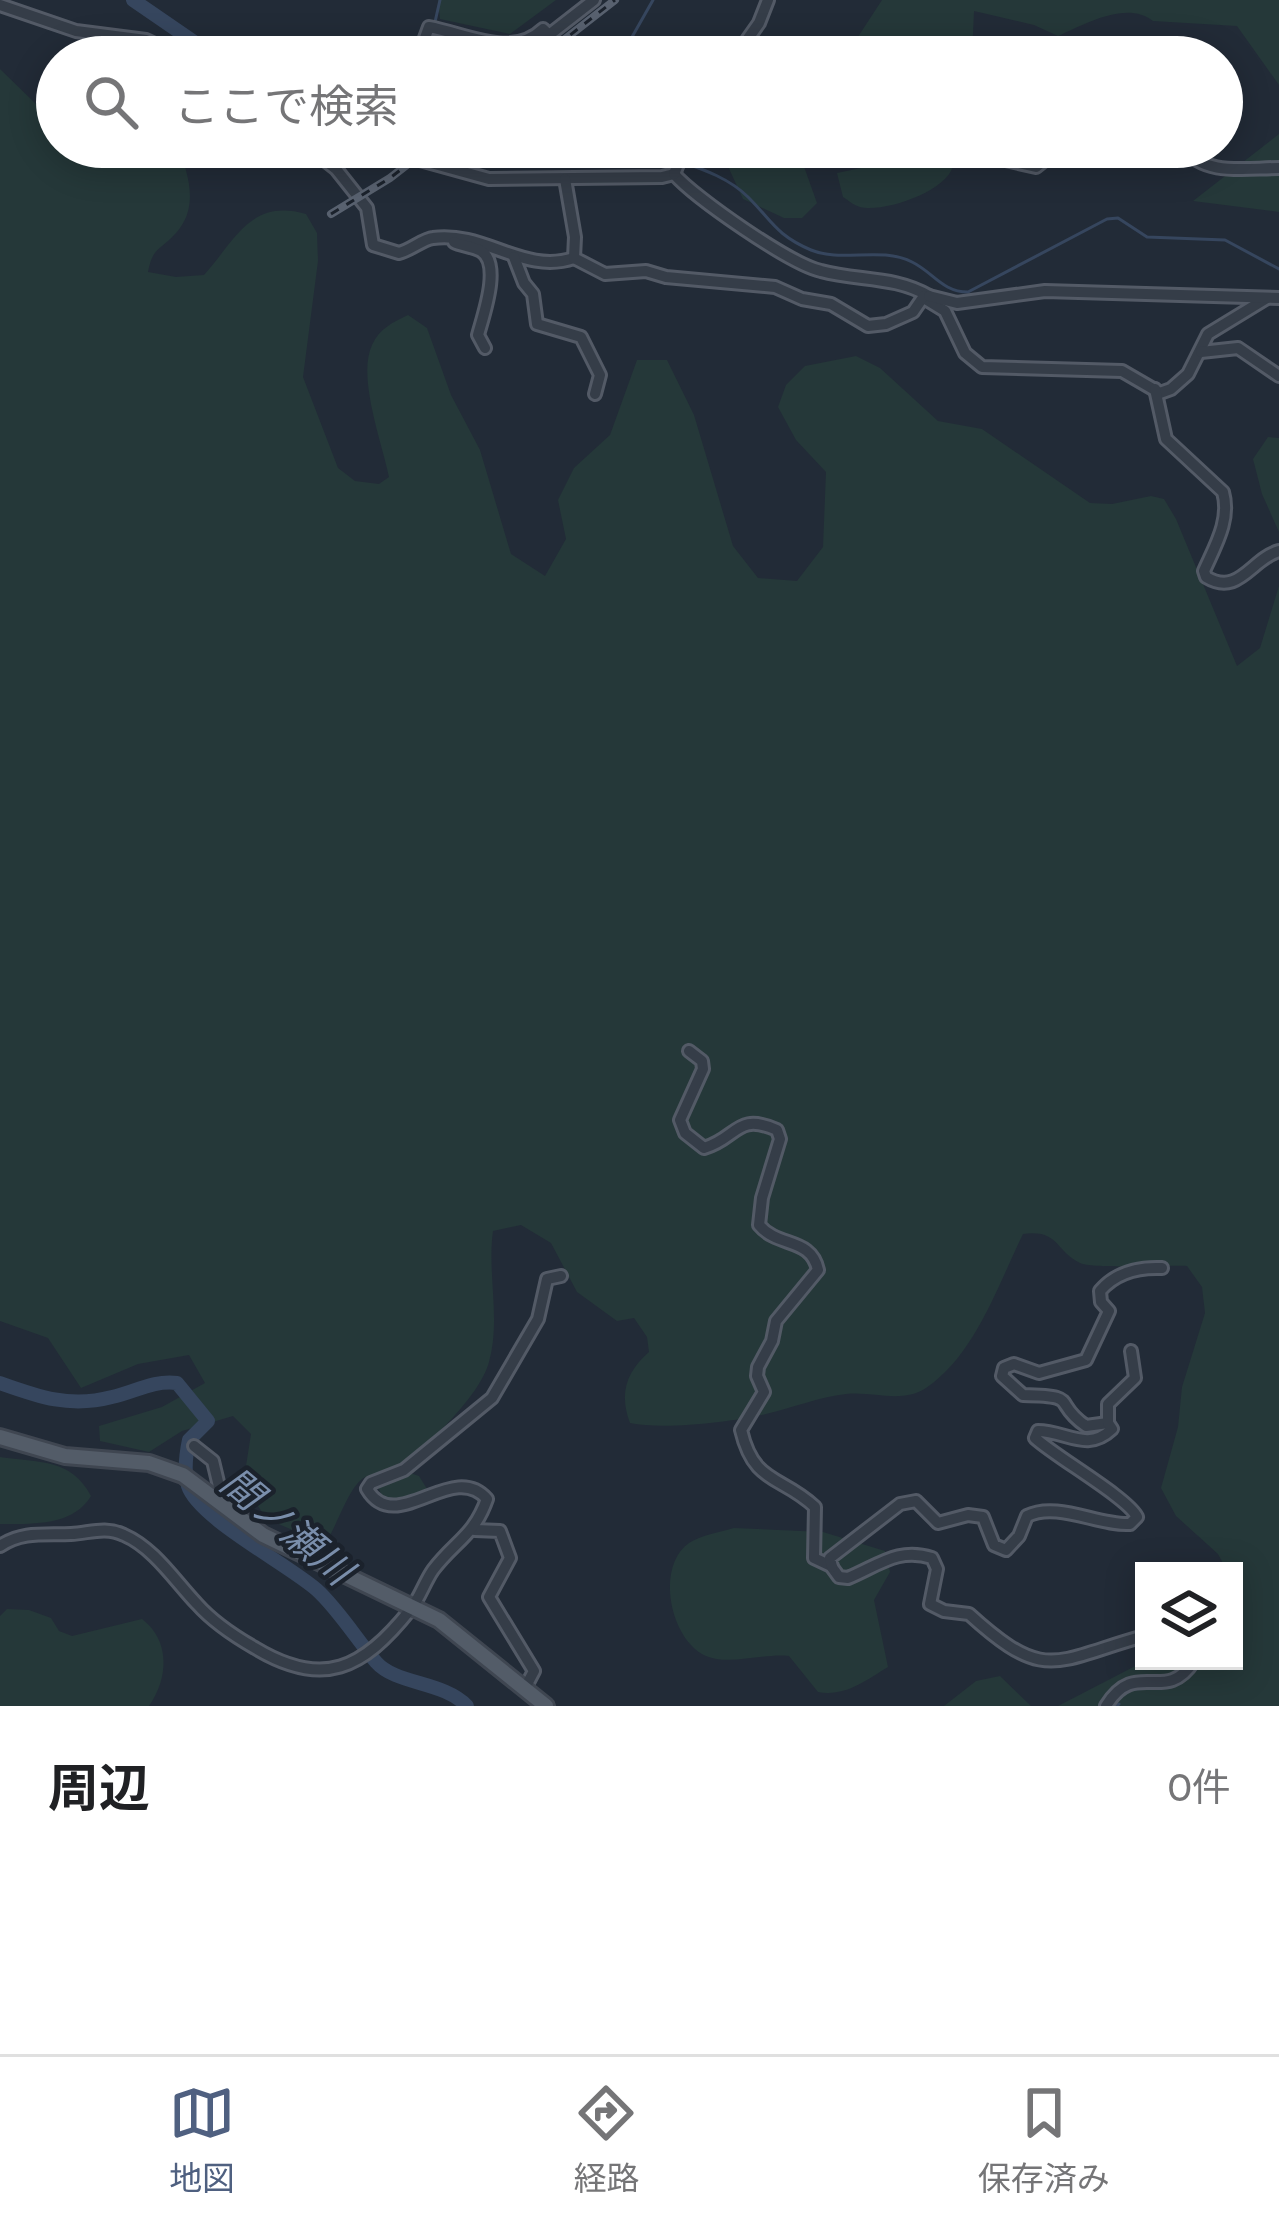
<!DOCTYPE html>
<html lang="ja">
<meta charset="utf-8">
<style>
body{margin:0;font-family:"Varela Round","Noto Sans JP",sans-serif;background:#f2f2f2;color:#202124}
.controls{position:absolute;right:36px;bottom:36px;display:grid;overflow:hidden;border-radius:0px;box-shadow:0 6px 30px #0003}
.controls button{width:108px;height:108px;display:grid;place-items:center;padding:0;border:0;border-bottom:3px solid #e0e0e0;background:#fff;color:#202124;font:60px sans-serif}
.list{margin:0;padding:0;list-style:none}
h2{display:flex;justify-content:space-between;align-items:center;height:156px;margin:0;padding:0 48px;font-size:51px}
h2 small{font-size:39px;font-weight:400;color:#757577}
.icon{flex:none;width:66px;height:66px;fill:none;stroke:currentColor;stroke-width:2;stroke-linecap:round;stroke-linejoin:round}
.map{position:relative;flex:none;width:1279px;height:1706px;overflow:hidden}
.search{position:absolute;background:#fff;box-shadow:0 6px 30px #0003;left:36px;right:36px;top:36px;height:132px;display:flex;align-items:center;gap:30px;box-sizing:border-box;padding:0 42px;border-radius:66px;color:#757577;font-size:45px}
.sheet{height:348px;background:#fff}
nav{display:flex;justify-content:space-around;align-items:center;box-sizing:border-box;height:168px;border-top:3px solid #e0e0e0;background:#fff;font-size:33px;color:#757577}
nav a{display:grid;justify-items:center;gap:6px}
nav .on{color:#4f6080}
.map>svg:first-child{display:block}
.green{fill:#253839}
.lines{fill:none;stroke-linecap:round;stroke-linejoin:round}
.stream{stroke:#36465e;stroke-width:3}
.river{stroke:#36465e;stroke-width:14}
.minor-casing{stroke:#535a66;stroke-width:16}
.major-casing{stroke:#3f4651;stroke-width:20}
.minor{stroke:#353d48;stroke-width:10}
.major{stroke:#535c68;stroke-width:14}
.rail-casing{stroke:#58616f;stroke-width:8}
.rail{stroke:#1b222c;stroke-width:3;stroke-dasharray:9;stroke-linecap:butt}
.labels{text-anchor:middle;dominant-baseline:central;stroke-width:9;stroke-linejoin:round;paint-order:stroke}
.water-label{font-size:39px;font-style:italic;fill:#7a8eab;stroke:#1b222c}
</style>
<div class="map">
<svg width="1279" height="1706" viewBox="0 0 1279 1706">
<rect width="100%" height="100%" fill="#222b37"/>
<g class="green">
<polygon points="438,0 556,0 510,34 440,19"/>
<path d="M882 0H1279V85L1237 26 1153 21C1127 0 1085 24 1058 36L1034 25 974 11 972 57H855L850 49Z"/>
<path d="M0 69 39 107 57 118V147H178C189 175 199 208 176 233 160 251 153 246 148 272L176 277 204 275C235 241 250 198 306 214L317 233 318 261 303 377 338 468 355 481 379 484 389 477C382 442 357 377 372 345 379 329 393 322 408 315L427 328 451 395 480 450 511 554 545 576 566 539 558 500 574 468 610 435 637 360H667L694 415 733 546 758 578 797 581 823 547 826 472 796 440 778 407 786 385 805 366 856 356 880 368 938 421 982 429 1090 503 1112 504 1151 496 1164 499 1176 519 1237 666 1260 648 1279 586V1706H1058L1145 1661H1234V1571H1227L1218 1554 1176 1516 1161 1488 1178 1427 1182 1387 1205 1313 1202 1287 1187 1266C1165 1265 1093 1269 1080 1263 1055 1251 1059 1229 1023 1234 998 1285 975 1355 926 1388 901 1404 874 1391 846 1394 819 1397 792 1408 766 1414 731 1422 664 1430 630 1423 619 1394 626 1372 649 1352L647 1337 634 1318 617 1321 577 1292 551 1243 521 1225 493 1231C487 1274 501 1319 489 1362 480 1397 421 1454 389 1470 381 1474 369 1474 362 1479 347 1491 337 1526 325 1544L267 1519 243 1485 251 1434 233 1416 182 1431 149 1452 100 1441 99 1426 162 1407 205 1383 189 1355 138 1364 81 1388 48 1338 0 1321Z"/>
<polygon points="1279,134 1279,212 1193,201"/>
<polygon points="719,147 797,147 817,203 802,218 784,218 743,199"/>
<path d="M951 147C952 153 954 160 953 166 946 192 883 213 860 207 853 205 848 200 843 197L837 173 880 164 903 148Z"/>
<polygon points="1268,437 1279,438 1279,532 1262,494 1253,459"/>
<path d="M0 1457C39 1463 71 1458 91 1496 73 1526 33 1524 0 1524Z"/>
<polygon points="407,1472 419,1476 427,1489 404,1501 383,1499 378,1486"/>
<path d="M734 1528 823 1532 885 1551 890 1572 874 1600 888 1667C865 1681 845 1697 818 1692L789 1656C764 1653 729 1666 706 1656 670 1640 655 1567 689 1543 702 1535 720 1532 734 1528Z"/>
<path d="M7 1609 29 1610 51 1618 59 1631 72 1636 142 1619C170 1640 169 1678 149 1706H0V1616Z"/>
<polygon points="1000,1676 1031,1706 944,1706 976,1681"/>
</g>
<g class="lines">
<g class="stream">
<polyline points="435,22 440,0"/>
<polyline points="426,50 434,31"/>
<polyline points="610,57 632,37 653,0"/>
<polyline points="635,147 655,157 673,160"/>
<path d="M682 162C705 170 730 179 748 197 772 221 776 235 811 250 842 263 880 246 912 262 933 272 942 292 968 292L1107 219 1118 218 1147 237 1225 240 1279 269"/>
<polyline points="1117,1706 1119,1704"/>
</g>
<g class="river">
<polyline points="133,0 216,57"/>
<path d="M0 1383C39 1397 70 1408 112 1397 135 1392 153 1380 177 1383L208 1421 189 1440C186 1454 184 1472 188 1486 198 1518 289 1565 317 1590 338 1609 358 1641 376 1662 396 1685 443 1681 467 1706"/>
</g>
<defs>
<g id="minor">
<polyline points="0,5 76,31 146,40 183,57"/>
<polyline points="994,48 999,57"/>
<path d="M418 57 429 27C467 34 512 59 543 29L549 35 594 0"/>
<polyline points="735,57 759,23 768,0"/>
<path d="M308 147 336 169 367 208 373 245 399 253C411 250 423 239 433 238 485 231 524 275 574 258"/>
<polyline points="373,147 489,179 662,177 674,174"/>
<polyline points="956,147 997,150"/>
<polyline points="998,147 1001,159 1036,167 1046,159 1045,147"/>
<path d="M1182 147C1205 177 1245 168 1279 168"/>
<path d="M674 174C695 198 790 264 821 271 858 281 895 276 929 296L927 300 945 311 965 353 982 367 1122 371 1160 393 1171 389 1188 374 1208 334 1267 298"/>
<polyline points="674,174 685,147"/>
<polyline points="565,179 575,237 574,258 605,274 646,271 666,277 775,287 802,299 831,304 868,326 886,324 913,312 924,296"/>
<path d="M454 242C461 246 472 246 481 251 502 264 483 316 478 335L485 348"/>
<polyline points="514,257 524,283 533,294 537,324 581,337 600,375 595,394"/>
<polyline points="929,296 957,303 1045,291 1279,298"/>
<polyline points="1201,352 1238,348 1279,376"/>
<path d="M1155 389 1166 439 1223 492C1231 520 1215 546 1204 571L1206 577C1239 597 1251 559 1279 551"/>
<path d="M689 1051 702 1061 703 1069 680 1120 685 1133 704 1148C738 1138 736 1112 777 1130L780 1139 762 1198 759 1225C778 1248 811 1237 818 1270L776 1321 772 1341 758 1367 757 1376 764 1392 741 1430C754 1485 781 1475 815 1507L814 1558 831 1566 839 1577 848 1578C879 1565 899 1547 932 1558L937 1569 930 1604 944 1611 969 1614C1046 1684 1054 1661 1144 1636"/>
<path d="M1108 1423 1086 1426C1051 1402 1082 1396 1023 1395L1002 1376 1004 1368 1014 1364 1039 1373 1086 1360 1109 1311 1101 1302 1100 1291C1116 1272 1139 1267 1162 1268"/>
<polyline points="194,1446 213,1461 223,1503"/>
<polyline points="475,1530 500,1531 510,1558 489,1597 534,1671 525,1688"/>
<path d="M0 1546C23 1531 44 1535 71 1534 90 1533 105 1526 124 1535 154 1548 175 1581 197 1604 213 1622 234 1636 255 1648 323 1689 363 1669 410 1610 420 1598 424 1583 433 1570 455 1541 474 1536 487 1499 452 1459 396 1538 367 1489L371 1483 404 1470 492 1398 538 1319 547 1279 561 1276"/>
<path d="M832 1567 830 1558 900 1504 916 1501 938 1523 968 1515 983 1517 994 1545 1006 1550 1019 1536 1027 1516C1057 1501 1099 1526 1130 1524L1137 1517C1128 1498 1057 1458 1035 1438L1038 1431C1066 1431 1087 1453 1112 1429L1108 1423V1404L1135 1378 1131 1351"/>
<path d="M1106 1706C1136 1657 1165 1706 1194 1661"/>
</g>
<polyline id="major" points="0,1437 65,1456 149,1463 183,1475 263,1535 439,1620 546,1706"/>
</defs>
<use href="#minor" class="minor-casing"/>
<use href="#major" class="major-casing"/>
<use href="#minor" class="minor"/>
<use href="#major" class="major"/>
<defs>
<g id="rail">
<polyline points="542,57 615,0"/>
<polyline points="331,214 390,178 430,147"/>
</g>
</defs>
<use href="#rail" class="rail-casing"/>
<use href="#rail" class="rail"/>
</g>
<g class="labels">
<g class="water-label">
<text transform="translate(286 1527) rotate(40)">間ノ瀬川</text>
</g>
</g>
</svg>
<div class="controls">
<button><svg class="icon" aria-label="layers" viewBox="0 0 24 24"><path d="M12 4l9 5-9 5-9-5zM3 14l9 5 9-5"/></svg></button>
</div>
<div class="search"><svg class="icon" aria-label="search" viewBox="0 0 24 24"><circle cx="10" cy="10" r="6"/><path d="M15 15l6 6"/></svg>ここで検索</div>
</div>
<section class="sheet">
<h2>周辺<small>0件</small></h2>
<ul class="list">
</ul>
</section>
<nav>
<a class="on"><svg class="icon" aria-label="map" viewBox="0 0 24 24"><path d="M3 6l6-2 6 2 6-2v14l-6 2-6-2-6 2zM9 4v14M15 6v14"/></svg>地図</a>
<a><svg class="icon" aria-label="directions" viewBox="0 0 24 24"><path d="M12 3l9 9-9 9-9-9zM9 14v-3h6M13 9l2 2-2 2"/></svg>経路</a>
<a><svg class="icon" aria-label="saved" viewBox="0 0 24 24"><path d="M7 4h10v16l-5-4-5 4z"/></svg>保存済み</a>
</nav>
